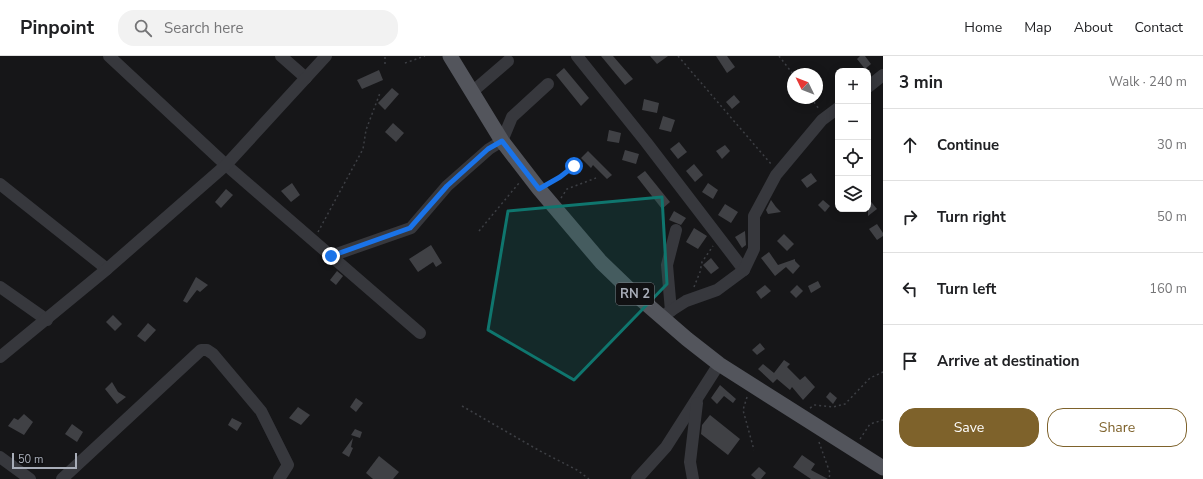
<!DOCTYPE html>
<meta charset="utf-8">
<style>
body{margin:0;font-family:"Nunito Sans",sans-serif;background:#f2f2f2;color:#202124}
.controls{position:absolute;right:12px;top:12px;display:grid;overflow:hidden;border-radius:8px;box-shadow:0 2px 10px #0003}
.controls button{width:36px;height:36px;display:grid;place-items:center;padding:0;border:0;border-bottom:1px solid #e0e0e0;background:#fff;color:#202124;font:20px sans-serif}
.compass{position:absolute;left:787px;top:12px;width:36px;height:36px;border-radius:50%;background:#fff;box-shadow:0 2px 10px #0003;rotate:313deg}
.scale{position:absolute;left:12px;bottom:10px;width:65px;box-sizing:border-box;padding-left:4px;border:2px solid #a8adb8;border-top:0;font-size:11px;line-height:14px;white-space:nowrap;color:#a8adb8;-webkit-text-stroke:3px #111113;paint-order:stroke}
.stop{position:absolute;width:12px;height:12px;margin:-9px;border:3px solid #1a73e8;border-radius:50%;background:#fff}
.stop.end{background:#1a73e8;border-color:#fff;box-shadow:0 1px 4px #0008}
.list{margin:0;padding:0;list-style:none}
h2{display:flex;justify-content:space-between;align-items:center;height:52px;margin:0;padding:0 16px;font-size:17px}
h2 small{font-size:13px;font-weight:400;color:#757577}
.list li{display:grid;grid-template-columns:26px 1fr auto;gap:12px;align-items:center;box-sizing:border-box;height:72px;padding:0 16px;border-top:1px solid #e0e0e0}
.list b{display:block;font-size:15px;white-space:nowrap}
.list em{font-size:13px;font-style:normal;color:#757577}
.actions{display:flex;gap:8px;padding:12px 16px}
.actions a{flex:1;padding:9px 0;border:1px solid #7e622b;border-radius:16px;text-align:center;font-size:14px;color:#7e622b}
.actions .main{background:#7e622b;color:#fff}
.icon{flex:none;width:22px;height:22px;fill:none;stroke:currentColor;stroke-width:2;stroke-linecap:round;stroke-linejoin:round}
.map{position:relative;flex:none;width:883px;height:423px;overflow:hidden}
header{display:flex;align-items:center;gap:24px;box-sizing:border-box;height:56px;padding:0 20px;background:#fff;border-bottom:1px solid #e0e0e0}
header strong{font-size:19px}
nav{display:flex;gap:22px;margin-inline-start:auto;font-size:14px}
.search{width:280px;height:36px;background:#f2f2f2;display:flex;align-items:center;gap:10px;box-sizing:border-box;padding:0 14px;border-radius:16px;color:#757577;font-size:15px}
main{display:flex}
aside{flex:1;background:#fff}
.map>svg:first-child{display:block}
.building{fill:#404145}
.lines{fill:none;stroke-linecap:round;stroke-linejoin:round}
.path{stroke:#3d3f44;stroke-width:1.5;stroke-dasharray:2 3;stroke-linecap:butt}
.minor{stroke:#37383d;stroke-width:12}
.major{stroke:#53555c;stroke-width:15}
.route{stroke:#1a73e8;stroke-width:5}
.marked{fill:#0f766e;fill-opacity:0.2;stroke:#0f766e;stroke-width:3;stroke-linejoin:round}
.labels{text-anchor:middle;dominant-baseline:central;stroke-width:3.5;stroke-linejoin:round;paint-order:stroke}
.shield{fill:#111113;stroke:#7b7e86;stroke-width:1}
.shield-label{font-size:13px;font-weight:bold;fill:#a8adb8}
</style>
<header>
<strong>Pinpoint</strong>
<div class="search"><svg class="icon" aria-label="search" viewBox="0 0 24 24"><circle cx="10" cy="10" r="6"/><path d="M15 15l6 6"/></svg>Search here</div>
<nav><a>Home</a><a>Map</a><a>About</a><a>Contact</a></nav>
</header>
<main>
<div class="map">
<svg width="883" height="423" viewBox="0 0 883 423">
<rect width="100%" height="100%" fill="#161618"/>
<g class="building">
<polygon points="601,0 613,0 633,23 625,29"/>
<polygon points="650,0 668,0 657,8"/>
<polygon points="716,0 727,0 735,11 727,17"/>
<polygon points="860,0 865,0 871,8 865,13 857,3"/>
<polygon points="564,12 589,42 581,50 556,19"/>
<polygon points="379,14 383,24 362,33 357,24"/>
<polygon points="392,32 399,38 385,54 378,47"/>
<polygon points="734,39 740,46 732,53 726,46"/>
<polygon points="644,43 659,47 657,57 642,54"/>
<polygon points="663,60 675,64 671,76 659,73"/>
<polygon points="393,67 404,77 396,86 385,76"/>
<polygon points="609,74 621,77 619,87 607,85"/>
<polygon points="679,86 687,96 678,103 670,93"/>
<polygon points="725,89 730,95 722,103 716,95"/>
<polygon points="625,94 639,98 636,108 622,104"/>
<polygon points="588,95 612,119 607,123 593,109 591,112 581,102"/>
<polygon points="694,108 703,119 695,126 686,115"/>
<polygon points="645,115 670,146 662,153 637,121"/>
<polygon points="811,117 817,125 807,132 801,124"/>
<polygon points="292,127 300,139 291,146 281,135"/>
<polygon points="708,127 718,134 713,143 702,136"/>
<polygon points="226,133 233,139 221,152 215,146"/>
<polygon points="868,142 877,153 868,160"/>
<polygon points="771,144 776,151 781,156 768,158 766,154"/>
<polygon points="823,144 830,150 825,156 818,149"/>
<polygon points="725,148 738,156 731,167 718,159"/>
<polygon points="674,155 686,162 681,169 669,164"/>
<polygon points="877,168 883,177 883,180 877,184 869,173"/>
<polygon points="694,172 707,180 698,193 686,186"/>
<polygon points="745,175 746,189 742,192 735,181"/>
<polygon points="784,178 794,188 787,195 777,185"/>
<polygon points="431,189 442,207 436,211 433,206 418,216 409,203"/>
<polygon points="769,196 778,209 795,203 795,205 800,210 793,218 786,211 775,220 761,202"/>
<polygon points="711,202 719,212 711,218 703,209"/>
<polygon points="337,215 343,220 336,229 330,224"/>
<polygon points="196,221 208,229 200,236 197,234 187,247 183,245"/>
<polygon points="818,225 821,231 811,237 808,230"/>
<polygon points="765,229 771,235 761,243 756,236"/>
<polygon points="797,229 803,235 796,242 790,236"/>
<polygon points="113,259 122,268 115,275 106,266"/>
<polygon points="148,267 156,274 145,286 137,280"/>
<polygon points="760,287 765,293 757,299 752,294"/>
<polygon points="784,304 790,308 787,311 800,324 805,320 815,331 803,344 792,331 790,334 777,323 773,327 758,313 763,308 774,317"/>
<polygon points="112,326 118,336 126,341 117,348 105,333"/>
<polygon points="720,329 736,343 733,347 724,340 717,348 711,342"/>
<polygon points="830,336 837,342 833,348 826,341"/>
<polygon points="356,342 363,347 356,356 350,351"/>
<polygon points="298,351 310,359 301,369 289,362"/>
<polygon points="24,358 33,366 24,379 8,370 14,362 18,364"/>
<polygon points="710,359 740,383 728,399 701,378 702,369"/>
<polygon points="232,362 242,367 237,375 228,369"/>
<polygon points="72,368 83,376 77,386 65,378"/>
<polygon points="355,373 362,376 360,382 351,379"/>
<polygon points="353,382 351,391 353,392 349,401 342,397"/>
<polygon points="802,399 815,408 811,414 828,423 811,423 793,411"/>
<polygon points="379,400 399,416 393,423 373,423 366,417"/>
<polygon points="759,411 766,417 761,423 756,423 751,419"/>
</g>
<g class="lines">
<g class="path">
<polyline points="678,0 771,108"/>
<polyline points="779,0 793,18"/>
<polyline points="405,7 425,0"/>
<polyline points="385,8 385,0"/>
<polyline points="811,42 819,53"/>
<polyline points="549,127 574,109"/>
<polyline points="561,142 567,133 596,122"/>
<polyline points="479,175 519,127"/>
<polyline points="318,176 363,93 366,74 380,37"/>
<polyline points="694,231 700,216 702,206 713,190"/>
<polyline points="747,341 743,354 754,394"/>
<polyline points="462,350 540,395 577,414 589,423"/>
<polyline points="810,352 815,349 833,351 845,348 870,322 883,316"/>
<polyline points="860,383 870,368 883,364"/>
<polyline points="819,386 830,417 829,423"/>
</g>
<g class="minor">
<polyline points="109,0 226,109 420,277"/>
<polyline points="281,0 306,22"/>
<polyline points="577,0 646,86 744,214"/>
<polyline points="868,31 883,19"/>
<polyline points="472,36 508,5"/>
<polyline points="0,128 107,213"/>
<polyline points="331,200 411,172 447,130 489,93 502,85 512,61 548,28"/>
<polyline points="0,231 47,264"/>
<polyline points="671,255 667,209 676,174"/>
<polyline points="661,261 686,245 717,234 744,214 754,193 754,160 776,119 822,64 838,52"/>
<polyline points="0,301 107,213 226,109 326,0"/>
<polyline points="0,401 30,423"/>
<polyline points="62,423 201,294 207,294 213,298 261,355 288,409 279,423"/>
<polyline points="637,423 666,391 719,308"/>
<polyline points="693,423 690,406 697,347"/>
</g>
<polyline class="major" points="450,0 502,85 539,133 601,206 628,232 687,283 719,308 883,412"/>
</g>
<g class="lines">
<polyline class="route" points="331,200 410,172 447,130 488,93 502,85 539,133 560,121 574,110"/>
</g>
<path class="marked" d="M662 141 667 228 574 324 488 274 508 155Z"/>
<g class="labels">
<rect class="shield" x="616" y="227" width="38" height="22" rx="3"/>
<g class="shield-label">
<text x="635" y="238">RN 2</text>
</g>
</g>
</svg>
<div class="controls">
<button>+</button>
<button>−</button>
<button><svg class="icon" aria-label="locate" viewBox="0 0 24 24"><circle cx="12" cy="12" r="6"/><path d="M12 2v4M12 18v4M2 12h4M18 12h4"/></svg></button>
<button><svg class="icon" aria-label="layers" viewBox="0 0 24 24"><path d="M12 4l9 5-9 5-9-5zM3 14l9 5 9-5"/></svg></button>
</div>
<svg class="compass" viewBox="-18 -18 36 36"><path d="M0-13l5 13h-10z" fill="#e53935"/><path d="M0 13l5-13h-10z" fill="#757577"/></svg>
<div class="scale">50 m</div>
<div class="stop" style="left:574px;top:110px"></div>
<div class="stop end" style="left:331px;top:200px"></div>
</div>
<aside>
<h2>3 min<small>Walk · 240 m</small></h2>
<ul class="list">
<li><svg class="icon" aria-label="ahead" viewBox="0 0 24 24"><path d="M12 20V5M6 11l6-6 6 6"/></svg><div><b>Continue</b></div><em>30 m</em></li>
<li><svg class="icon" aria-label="right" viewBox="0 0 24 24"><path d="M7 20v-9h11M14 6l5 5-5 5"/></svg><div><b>Turn right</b></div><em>50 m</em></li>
<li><svg class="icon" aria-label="left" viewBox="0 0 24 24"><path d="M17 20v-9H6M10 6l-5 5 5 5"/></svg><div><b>Turn left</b></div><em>160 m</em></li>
<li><svg class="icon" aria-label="arrive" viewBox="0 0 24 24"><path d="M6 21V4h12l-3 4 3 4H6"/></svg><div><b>Arrive at destination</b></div></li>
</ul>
<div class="actions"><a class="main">Save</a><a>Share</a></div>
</aside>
</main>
